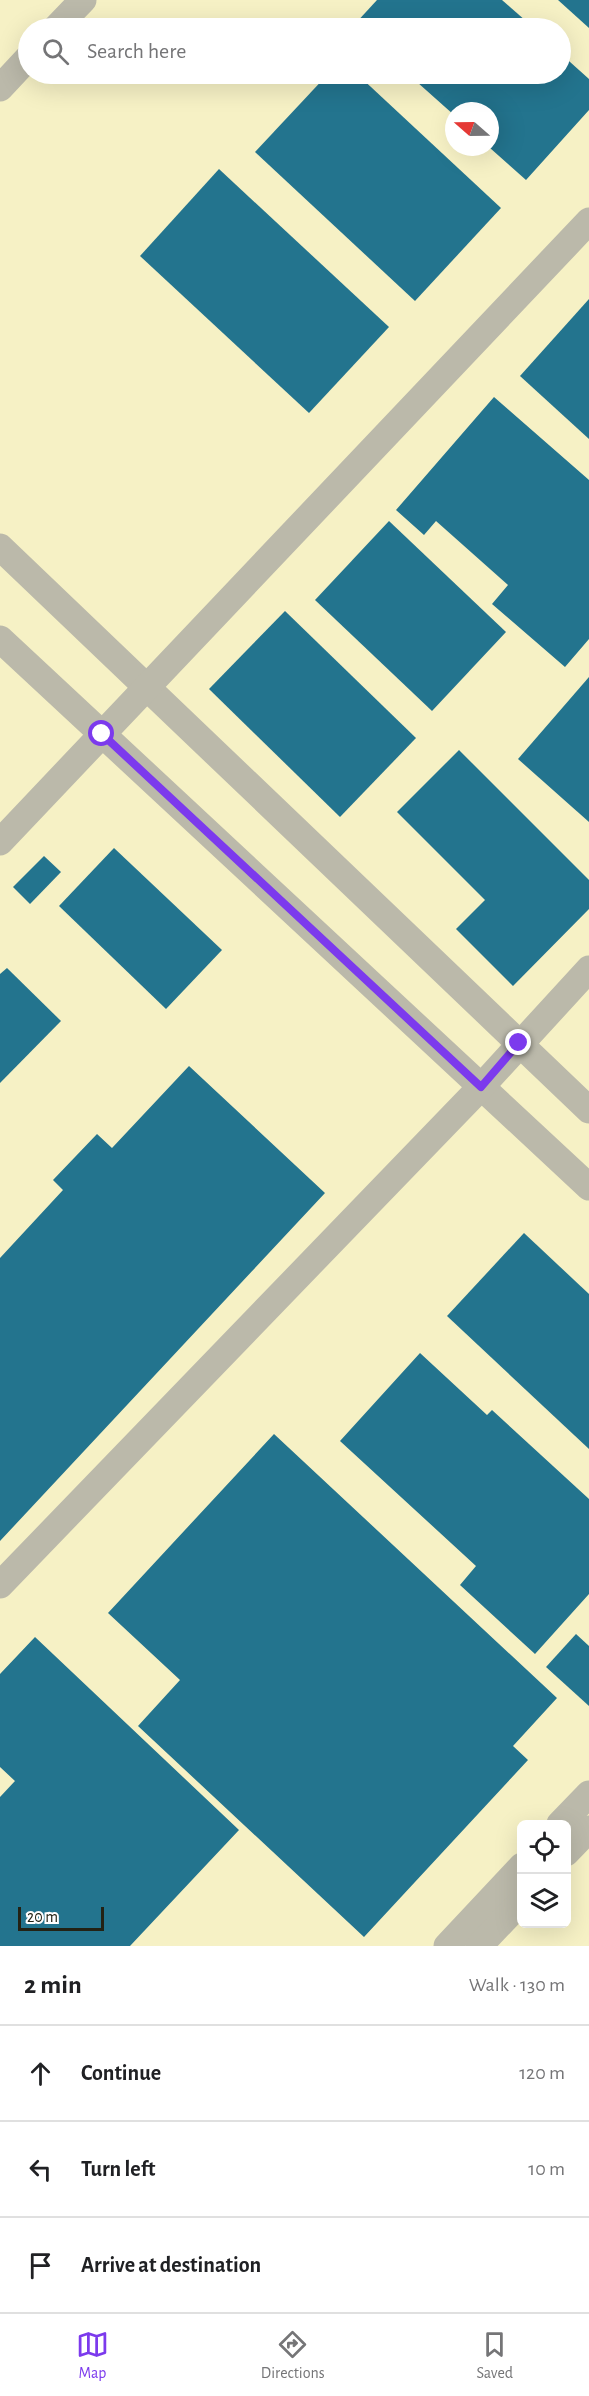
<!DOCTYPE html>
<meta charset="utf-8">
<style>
body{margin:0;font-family:"Alegreya Sans",sans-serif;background:#f2f2f2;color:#202124}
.controls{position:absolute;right:18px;bottom:18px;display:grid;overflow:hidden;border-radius:9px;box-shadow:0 6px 24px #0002}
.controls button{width:54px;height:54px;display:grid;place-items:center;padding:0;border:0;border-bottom:2px solid #e0e0e0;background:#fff;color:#202124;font:30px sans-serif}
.compass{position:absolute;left:445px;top:102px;width:54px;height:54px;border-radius:50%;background:#fff;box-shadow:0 6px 24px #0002;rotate:290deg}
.scale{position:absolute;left:18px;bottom:15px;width:86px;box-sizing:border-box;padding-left:6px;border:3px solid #232214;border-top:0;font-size:16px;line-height:21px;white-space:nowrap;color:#232214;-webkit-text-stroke:4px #fff;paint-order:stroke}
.stop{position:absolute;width:18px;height:18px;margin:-14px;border:4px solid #7c3aed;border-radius:50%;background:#fff}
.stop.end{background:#7c3aed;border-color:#fff;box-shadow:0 2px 6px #0008}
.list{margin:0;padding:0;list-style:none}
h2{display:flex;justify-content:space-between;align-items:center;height:78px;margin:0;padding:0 24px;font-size:26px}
h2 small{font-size:20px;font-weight:400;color:#757577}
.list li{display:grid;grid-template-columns:39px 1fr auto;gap:18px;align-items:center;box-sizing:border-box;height:96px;padding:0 24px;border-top:2px solid #e0e0e0}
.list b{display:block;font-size:22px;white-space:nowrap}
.list em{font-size:20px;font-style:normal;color:#757577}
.icon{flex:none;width:33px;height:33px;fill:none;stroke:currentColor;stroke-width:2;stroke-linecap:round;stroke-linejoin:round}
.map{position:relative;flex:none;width:589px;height:1946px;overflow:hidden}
.search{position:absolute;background:#fff;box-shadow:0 6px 24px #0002;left:18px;right:18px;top:18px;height:66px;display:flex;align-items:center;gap:15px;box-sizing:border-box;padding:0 21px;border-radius:33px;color:#757577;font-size:22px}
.sheet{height:366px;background:#fff}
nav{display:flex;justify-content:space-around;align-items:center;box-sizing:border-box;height:84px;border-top:2px solid #e0e0e0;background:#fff;font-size:16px;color:#757577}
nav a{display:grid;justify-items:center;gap:3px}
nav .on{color:#7c3aed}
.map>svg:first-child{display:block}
.built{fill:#f6f1c5;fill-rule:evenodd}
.building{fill:#23748e}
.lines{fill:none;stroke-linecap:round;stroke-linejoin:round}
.street{stroke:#bbb9aa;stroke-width:27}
.route{stroke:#7c3aed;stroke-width:8}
</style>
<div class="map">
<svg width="589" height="1946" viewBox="0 0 589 1946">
<rect width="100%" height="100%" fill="#fefce6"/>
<path class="built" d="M0 0H589V1946H0ZM28 28H560V74H28ZM454 111H490V147H454ZM522 1824H566V1924H522Z"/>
<g class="building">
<polygon points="377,0 502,0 534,28 358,28 354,25"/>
<polygon points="558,0 589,0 589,28"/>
<polygon points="560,53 589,79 589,110 526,180 490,148 490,111 454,111 454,115 408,74 560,74"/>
<polygon points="328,74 357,74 501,208 415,301 255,152"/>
<polygon points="219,169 389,327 309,413 140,256"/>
<polygon points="589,299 589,439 520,376"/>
<polygon points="494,397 589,480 589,639 565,667 492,604 508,585 436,521 424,535 396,510"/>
<polygon points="389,521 506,632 432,711 315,600"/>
<polygon points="285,611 416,738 340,817 209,689"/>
<polygon points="589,677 589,822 518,759"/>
<polygon points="459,750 589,880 589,909 513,986 456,929 485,900 397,812"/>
<polygon points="114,848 222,950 166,1009 59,906"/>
<polygon points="44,856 61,872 30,904 13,887"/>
<polygon points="7,968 61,1021 0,1083 0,974"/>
<polygon points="189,1066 325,1193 0,1541 0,1258 63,1190 53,1180 97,1134 112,1148"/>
<polygon points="524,1233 589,1294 589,1449 447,1316"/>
<polygon points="420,1353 487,1415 492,1410 589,1499 589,1594 535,1654 460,1585 476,1566 340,1441"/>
<polygon points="274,1434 557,1698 513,1746 528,1760 364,1937 138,1726 180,1680 108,1613"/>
<polygon points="576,1634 589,1646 589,1706 546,1667"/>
<polygon points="35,1637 239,1830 130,1946 0,1946 0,1797 15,1781 0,1767 0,1674"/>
</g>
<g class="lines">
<g class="street">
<polyline points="56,28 83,0"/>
<polyline points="0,88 28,58"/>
<polyline points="0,547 589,1110"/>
<polyline points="0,639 589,1187"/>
<polyline points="0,842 589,221"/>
<polyline points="0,1585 481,1087 589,969"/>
<polyline points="560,1824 589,1794"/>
<polyline points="566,1853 589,1829"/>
<polyline points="447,1946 522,1866"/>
<polyline points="479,1946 522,1901"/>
</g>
</g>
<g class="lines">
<polyline class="route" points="102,734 481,1087 519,1043"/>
</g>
</svg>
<div class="controls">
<button><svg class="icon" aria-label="locate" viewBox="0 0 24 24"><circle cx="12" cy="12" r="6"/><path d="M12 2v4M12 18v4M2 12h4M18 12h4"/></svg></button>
<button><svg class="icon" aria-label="layers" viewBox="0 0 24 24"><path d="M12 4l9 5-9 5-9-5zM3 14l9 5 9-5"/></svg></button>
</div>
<svg class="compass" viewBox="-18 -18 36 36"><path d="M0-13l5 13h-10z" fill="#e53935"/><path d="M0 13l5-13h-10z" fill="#757577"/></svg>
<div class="scale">20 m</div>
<div class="stop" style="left:102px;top:734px"></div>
<div class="stop end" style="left:519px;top:1043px"></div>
<div class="search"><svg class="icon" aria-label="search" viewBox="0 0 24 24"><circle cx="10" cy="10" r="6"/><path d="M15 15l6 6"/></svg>Search here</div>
</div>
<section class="sheet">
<h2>2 min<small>Walk · 130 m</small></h2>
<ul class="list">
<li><svg class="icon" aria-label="ahead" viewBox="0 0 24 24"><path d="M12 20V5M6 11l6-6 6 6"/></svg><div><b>Continue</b></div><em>120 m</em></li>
<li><svg class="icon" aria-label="left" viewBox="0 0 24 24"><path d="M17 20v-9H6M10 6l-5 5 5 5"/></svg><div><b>Turn left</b></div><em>10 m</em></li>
<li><svg class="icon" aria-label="arrive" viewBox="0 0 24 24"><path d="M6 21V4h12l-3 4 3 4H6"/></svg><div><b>Arrive at destination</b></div></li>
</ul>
</section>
<nav>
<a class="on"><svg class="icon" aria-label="map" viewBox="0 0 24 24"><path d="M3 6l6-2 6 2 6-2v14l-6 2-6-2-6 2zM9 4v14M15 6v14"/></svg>Map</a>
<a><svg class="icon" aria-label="directions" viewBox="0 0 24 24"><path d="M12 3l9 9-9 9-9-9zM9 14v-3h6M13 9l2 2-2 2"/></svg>Directions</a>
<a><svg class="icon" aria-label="saved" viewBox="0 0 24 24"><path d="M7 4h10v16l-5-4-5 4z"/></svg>Saved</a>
</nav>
